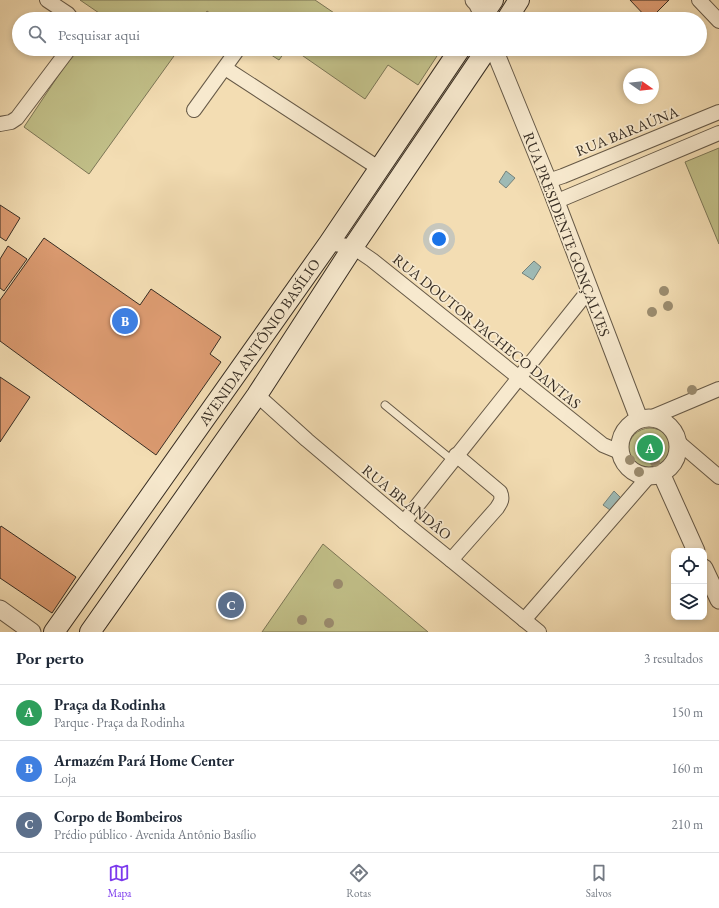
<!DOCTYPE html>
<html lang="pt">
<meta charset="utf-8">
<style>
body{margin:0;font-family:"EB Garamond",serif;background:#f6f6f7;color:#1f2937}
.controls{position:absolute;right:12px;bottom:12px;display:grid;overflow:hidden;border-radius:8px;box-shadow:0 2px 6px #0003}
.controls button{width:36px;height:36px;display:grid;place-items:center;padding:0;border:0;border-bottom:1px solid #e0e1e3;background:#fff;color:#1f2937;font:20px sans-serif}
.compass{position:absolute;left:623px;top:68px;width:36px;height:36px;border-radius:50%;background:#fff;box-shadow:0 2px 6px #0003;rotate:104deg}
.you{position:absolute;left:439px;top:239px;width:14px;height:14px;margin:-10px;border:3px solid #fff;border-radius:50%;background:#1a73e8;box-shadow:0 0 0 6px #1a73e833}
.badge{display:grid;place-items:center;width:26px;height:26px;border-radius:50%;background:#7c3aed;color:#fff;font-size:13px;font-weight:700}
.pin{position:absolute;translate:-50% -50%;border:2px solid #fff;box-shadow:0 1px 4px #0006}
.list{margin:0;padding:0;list-style:none}
h2{display:flex;justify-content:space-between;align-items:center;height:52px;margin:0;padding:0 16px;font-size:17px}
h2 small{font-size:13px;font-weight:400;color:#747a83}
.list li{display:grid;grid-template-columns:26px 1fr auto;gap:12px;align-items:center;box-sizing:border-box;height:56px;padding:0 16px;border-top:1px solid #e0e1e3}
.list b{display:block;font-size:15px;white-space:nowrap}
.list p{margin:0;font-size:13px;white-space:nowrap;color:#747a83}
.list em{font-size:13px;font-style:normal;color:#747a83}
.icon{flex:none;width:22px;height:22px;fill:none;stroke:currentColor;stroke-width:2;stroke-linecap:round;stroke-linejoin:round}
.map{position:relative;flex:none;width:719px;height:632px;overflow:hidden}
.search{position:absolute;background:#fff;box-shadow:0 2px 6px #0003;left:12px;right:12px;top:12px;height:44px;display:flex;align-items:center;gap:10px;box-sizing:border-box;padding:0 14px;border-radius:22px;color:#747a83;font-size:15px}
.sheet{height:220px;background:#fff}
nav{display:flex;justify-content:space-around;align-items:center;box-sizing:border-box;height:56px;border-top:1px solid #e0e1e3;background:#fff;font-size:11px;color:#747a83}
nav a{display:grid;justify-items:center;gap:2px}
nav .on{color:#7c3aed}
.map>svg:first-child{display:block}
.green{fill:#c1bf88;stroke:#7c7656}
.water{fill:#9ebab5;stroke:#75827b}
.building{fill:#dc9b71;stroke:#372d23}
.lines{fill:none;stroke-linecap:round;stroke-linejoin:round}
.service-casing{stroke:#665947;stroke-width:9}
.minor-casing{stroke:#665947;stroke-width:16}
.tertiary-casing{stroke:#665947;stroke-width:19}
.secondary-casing{stroke:#372d23;stroke-width:22}
.service{stroke:#f7e9ce;stroke-width:7}
.minor{stroke:#f7e9ce;stroke-width:14}
.tertiary{stroke:#f7e9ce;stroke-width:17}
.secondary{stroke:#f7e9ce;stroke-width:20}
.tree{fill:#9b8c6f}
.labels{text-anchor:middle;dominant-baseline:central;stroke-width:3.5;stroke-linejoin:round;paint-order:stroke}
.street-label{font-size:15px;fill:#372d23;stroke:#f7e9ce}
</style>
<div class="map">
<svg width="719" height="632" viewBox="0 0 719 632">
<rect width="100%" height="100%" fill="#f3ddb3"/>
<filter id="stains"><feTurbulence type="fractalNoise" baseFrequency=".005" numOctaves="4"/><feColorMatrix values="0 0 0 0 .2 0 0 0 0 .09 0 0 0 0 .02 0 0 0 .5 -.17"/></filter>
<radialGradient id="worn" r=".72"><stop offset=".6" stop-color="#630" stop-opacity="0"/><stop offset="1" stop-color="#630" stop-opacity=".3"/></radialGradient>
<g class="green">
<polygon points="80,0 315,0 343,19 218,19 207,11 201,19 96,19 99,13"/>
<polygon points="76,49 179,49 89,174 24,127"/>
<polygon points="262,49 287,49 279,60"/>
<polygon points="293,49 427,49 437,56 418,85 388,65 365,99"/>
<polygon points="719,148 719,244 685,162"/>
<circle cx="650" cy="450" r="22"/>
<polygon points="323,544 428,632 262,632"/>
</g>
<g class="water">
<polygon points="506,171 515,178 506,188 499,182"/>
<polygon points="534,261 541,267 533,280 522,273"/>
<polygon points="614,491 621,498 610,510 603,505"/>
</g>
<g class="building">
<polygon points="630,0 669,0 650,19 648,19"/>
<polygon points="0,205 20,218 6,241 0,237"/>
<polygon points="44,238 140,305 151,289 221,337 210,354 221,362 156,455 0,341 0,300"/>
<polygon points="8,246 27,259 4,291 0,288 0,259"/>
<polygon points="0,377 30,397 0,442"/>
<polygon points="1,526 76,577 52,613 0,578 0,528"/>
</g>
<g class="lines">
<defs>
<polyline id="service" points="385,405 452,460"/>
<g id="minor">
<polyline points="47,0 68,14 72,19"/>
<polyline points="699,0 719,21"/>
<polyline points="225,68 380,169"/>
<polyline points="194,110 238,49"/>
<polyline points="0,124 11,122 17,118 69,49"/>
<polyline points="548,181 563,176 719,112"/>
<polyline points="555,202 719,133"/>
<polyline points="329,243 353,247 372,260 603,445 620,452"/>
<polyline points="257,395 307,440 404,522 451,560 539,632"/>
<polyline points="650,418 719,389"/>
<polyline points="677,441 719,477"/>
<polyline points="404,522 589,290"/>
<path d="M451 560 497 508C501 502 503 499 500 492L456 455"/>
<polyline points="524,620 649,476"/>
</g>
<g id="tertiary">
<polyline points="474,0 477,3 485,19"/>
<polyline points="494,49 548,181 639,419"/>
<circle cx="649" cy="447" r="29"/>
<polyline points="661,473 696,551"/>
<polyline points="704,568 719,600"/>
<polyline points="0,609 32,632"/>
</g>
<g id="secondary">
<polyline points="480,19 493,0"/>
<polyline points="507,19 519,0"/>
<polyline points="54,632 329,243 460,49"/>
<polyline points="90,632 257,395 353,247 487,49"/>
</g>
</defs>
<use href="#service" class="service-casing"/>
<use href="#minor" class="minor-casing"/>
<use href="#tertiary" class="tertiary-casing"/>
<use href="#secondary" class="secondary-casing"/>
<use href="#service" class="service"/>
<use href="#minor" class="minor"/>
<use href="#tertiary" class="tertiary"/>
<use href="#secondary" class="secondary"/>
</g>
<g class="tree">
<circle cx="664" cy="291" r="5"/>
<circle cx="668" cy="306" r="5"/>
<circle cx="652" cy="312" r="5"/>
<circle cx="692" cy="390" r="5"/>
<circle cx="641" cy="446" r="5"/>
<circle cx="652" cy="450" r="5"/>
<circle cx="630" cy="460" r="5"/>
<circle cx="655" cy="462" r="5"/>
<circle cx="639" cy="472" r="5"/>
<circle cx="338" cy="584" r="5"/>
<circle cx="302" cy="620" r="5"/>
<circle cx="329" cy="623" r="5"/>
</g>
<g class="labels">
<g class="street-label">
<text transform="translate(627 131) rotate(-22)">RUA BARAÚNA</text>
<text transform="translate(567 234) rotate(69)">RUA PRESIDENTE GONÇALVES</text>
<text transform="translate(487 331) rotate(39)">RUA DOUTOR PACHECO DANTAS</text>
<text transform="translate(259 342) rotate(-55)">AVENIDA ANTÔNIO BASÍLIO</text>
<text transform="translate(407 502) rotate(39)">RUA BRANDÂO</text>
</g>
</g>
<rect width="100%" height="100%" filter="url(#stains)"/>
<rect width="100%" height="100%" fill="url(#worn)"/>
</svg>
<div class="controls">
<button><svg class="icon" aria-label="locate" viewBox="0 0 24 24"><circle cx="12" cy="12" r="6"/><path d="M12 2v4M12 18v4M2 12h4M18 12h4"/></svg></button>
<button><svg class="icon" aria-label="layers" viewBox="0 0 24 24"><path d="M12 4l9 5-9 5-9-5zM3 14l9 5 9-5"/></svg></button>
</div>
<svg class="compass" viewBox="-18 -18 36 36"><path d="M0-13l5 13h-10z" fill="#e53935"/><path d="M0 13l5-13h-10z" fill="#747a83"/></svg>
<div class="you"></div>
<div class="pin badge" style="left:650px;top:448px;background:#2e9e5b">A</div>
<div class="pin badge" style="left:125px;top:321px;background:#3f7fe0">B</div>
<div class="pin badge" style="left:231px;top:605px;background:#5c6f8a">C</div>
<div class="search"><svg class="icon" aria-label="search" viewBox="0 0 24 24"><circle cx="10" cy="10" r="6"/><path d="M15 15l6 6"/></svg>Pesquisar aqui</div>
</div>
<section class="sheet">
<h2>Por perto<small>3 resultados</small></h2>
<ul class="list">
<li><span class="badge" style="background:#2e9e5b">A</span><div><b>Praça da Rodinha</b><p>Parque · Praça da Rodinha</p></div><em>150 m</em></li>
<li><span class="badge" style="background:#3f7fe0">B</span><div><b>Armazém Pará Home Center</b><p>Loja</p></div><em>160 m</em></li>
<li><span class="badge" style="background:#5c6f8a">C</span><div><b>Corpo de Bombeiros</b><p>Prédio público · Avenida Antônio Basílio</p></div><em>210 m</em></li>
</ul>
</section>
<nav>
<a class="on"><svg class="icon" aria-label="map" viewBox="0 0 24 24"><path d="M3 6l6-2 6 2 6-2v14l-6 2-6-2-6 2zM9 4v14M15 6v14"/></svg>Mapa</a>
<a><svg class="icon" aria-label="directions" viewBox="0 0 24 24"><path d="M12 3l9 9-9 9-9-9zM9 14v-3h6M13 9l2 2-2 2"/></svg>Rotas</a>
<a><svg class="icon" aria-label="saved" viewBox="0 0 24 24"><path d="M7 4h10v16l-5-4-5 4z"/></svg>Salvos</a>
</nav>
